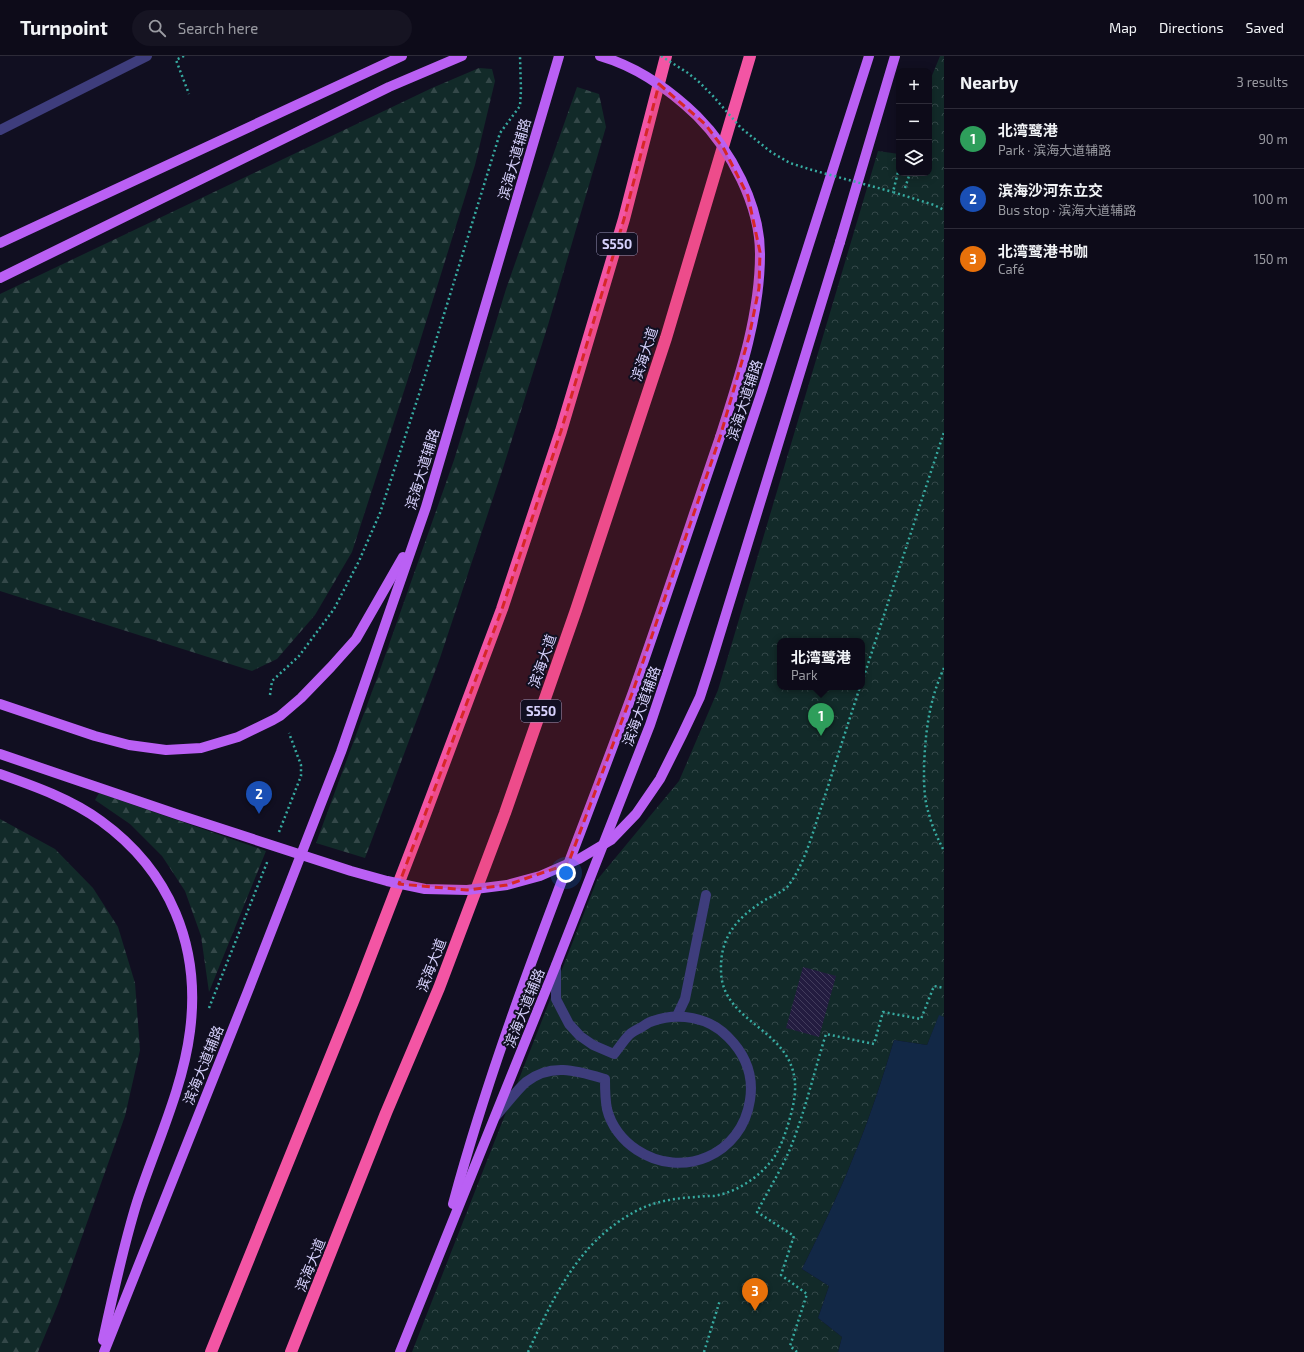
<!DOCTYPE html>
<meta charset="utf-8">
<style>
body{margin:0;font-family:"Exo 2","Noto Sans SC",sans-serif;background:#161422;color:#f1f3f6}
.controls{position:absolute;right:12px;top:12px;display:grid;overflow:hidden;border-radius:8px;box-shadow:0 2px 10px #0003}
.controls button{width:36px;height:36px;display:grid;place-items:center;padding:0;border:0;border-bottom:1px solid #2d2b38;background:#0d0b19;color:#f1f3f6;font:20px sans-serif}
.you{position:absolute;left:566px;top:817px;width:14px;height:14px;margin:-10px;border:3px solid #fff;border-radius:50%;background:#1a73e8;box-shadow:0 0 0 6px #1a73e833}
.badge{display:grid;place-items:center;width:26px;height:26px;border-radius:50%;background:#7c3aed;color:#fff;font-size:13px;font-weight:700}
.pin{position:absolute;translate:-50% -33px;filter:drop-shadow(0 1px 2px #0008)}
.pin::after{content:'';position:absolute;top:21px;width:14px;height:12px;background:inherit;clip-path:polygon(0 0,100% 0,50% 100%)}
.popup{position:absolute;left:777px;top:582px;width:88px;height:52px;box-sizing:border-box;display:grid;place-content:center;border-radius:8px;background:#0d0b19;filter:drop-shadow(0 1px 3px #0005);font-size:13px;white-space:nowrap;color:#9a9ba2}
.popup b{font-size:15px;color:#f1f3f6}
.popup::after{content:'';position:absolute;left:50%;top:100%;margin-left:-8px;border:8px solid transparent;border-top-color:#0d0b19}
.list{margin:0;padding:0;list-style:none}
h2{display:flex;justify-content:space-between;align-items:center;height:52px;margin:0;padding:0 16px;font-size:17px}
h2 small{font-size:13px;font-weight:400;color:#9a9ba2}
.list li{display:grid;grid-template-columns:26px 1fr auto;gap:12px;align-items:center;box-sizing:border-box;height:60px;padding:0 16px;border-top:1px solid #2d2b38}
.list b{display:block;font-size:15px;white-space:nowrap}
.list p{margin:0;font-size:13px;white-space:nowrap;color:#9a9ba2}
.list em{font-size:13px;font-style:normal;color:#9a9ba2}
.icon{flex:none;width:22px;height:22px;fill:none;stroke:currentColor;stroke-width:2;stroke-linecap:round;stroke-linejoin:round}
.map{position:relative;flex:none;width:944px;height:1296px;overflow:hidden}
header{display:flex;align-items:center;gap:24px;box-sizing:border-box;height:56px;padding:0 20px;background:#0d0b19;border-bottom:1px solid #2d2b38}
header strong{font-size:19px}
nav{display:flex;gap:22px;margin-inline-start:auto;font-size:14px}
.search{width:280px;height:36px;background:#161422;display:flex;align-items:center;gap:10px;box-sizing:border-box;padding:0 14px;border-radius:22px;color:#9a9ba2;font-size:15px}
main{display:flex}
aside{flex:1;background:#0d0b19}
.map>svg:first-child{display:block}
.forest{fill:url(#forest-firs)}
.park{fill:url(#park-crowns);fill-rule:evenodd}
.water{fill:#122846}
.building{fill:url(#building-back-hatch)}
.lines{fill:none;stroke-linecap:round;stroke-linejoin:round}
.path{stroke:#37aba1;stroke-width:2.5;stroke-dasharray:2 3;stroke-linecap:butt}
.lane{stroke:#3e3d7c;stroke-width:10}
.primary{stroke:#ba60f4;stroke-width:10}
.highway{stroke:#f355a4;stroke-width:12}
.path-bridge{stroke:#37aba1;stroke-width:2.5;stroke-dasharray:2 3;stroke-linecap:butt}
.primary-bridge{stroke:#ba60f4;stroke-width:10}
.marked{fill:#d62828;fill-opacity:0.2;stroke:#d62828;stroke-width:3;stroke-dasharray:8 5;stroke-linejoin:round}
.labels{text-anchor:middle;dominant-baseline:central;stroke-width:4;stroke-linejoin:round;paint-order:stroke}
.shield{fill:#110f21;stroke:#9b97ba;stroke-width:1}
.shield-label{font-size:13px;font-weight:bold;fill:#d6d1fc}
.street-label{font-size:14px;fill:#d6d1fc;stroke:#110f21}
</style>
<header>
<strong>Turnpoint</strong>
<div class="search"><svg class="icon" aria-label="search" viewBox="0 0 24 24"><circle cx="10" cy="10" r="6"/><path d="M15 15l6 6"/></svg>Search here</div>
<nav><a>Map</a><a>Directions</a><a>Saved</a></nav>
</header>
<main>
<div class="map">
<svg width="944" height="1296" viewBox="0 0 944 1296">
<defs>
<pattern id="forest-firs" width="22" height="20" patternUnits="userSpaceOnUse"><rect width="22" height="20" fill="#122a29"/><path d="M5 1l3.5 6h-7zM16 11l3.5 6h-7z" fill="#344849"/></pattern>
<pattern id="park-crowns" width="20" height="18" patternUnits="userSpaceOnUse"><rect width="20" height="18" fill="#122a29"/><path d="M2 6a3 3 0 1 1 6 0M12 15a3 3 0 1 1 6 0" fill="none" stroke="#344849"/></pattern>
<pattern id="building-back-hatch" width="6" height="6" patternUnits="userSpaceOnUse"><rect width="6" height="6" fill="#231c40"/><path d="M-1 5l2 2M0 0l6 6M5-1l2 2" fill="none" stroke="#423c5c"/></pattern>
</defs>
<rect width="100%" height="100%" fill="#110f21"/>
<g class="forest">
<polygon points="479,12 492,13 495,25 475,109 416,298 352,496 315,559 277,603 252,615 0,535 0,238 432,32"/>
<polygon points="577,31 599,38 606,71 548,269 503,412 440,602 365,802 316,787 380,614 454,404 506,233"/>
<polygon points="99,737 266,795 209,936 201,880 185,835 162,800 130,768 95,744"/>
<polygon points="0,763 55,793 93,832 118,871 135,927 140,994 125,1060 58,1248 38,1296 0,1296"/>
</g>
<path class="park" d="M940 0H944V961L939 960 927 989 894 984C882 1024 869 1064 853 1102 838 1140 820 1176 802 1213L829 1230 818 1262 842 1281 838 1296H412L597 824 679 725 718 634 878 95 899 98V117H929V27ZM780 585H862V631H780Z"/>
<path class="water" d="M939 959 944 961V1296H838L842 1281 818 1262 829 1230 802 1213C820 1176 838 1140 853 1102 869 1064 882 1024 894 984L927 989Z"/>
<polygon class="building" points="803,911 836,920 819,981 786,972"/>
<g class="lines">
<g class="path">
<polyline points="184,0 176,4 189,38"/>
<polyline points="899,112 893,136 934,149 944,154"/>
<polyline points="905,132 910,117"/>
<path d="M944 612C929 644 925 678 924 713 924 728 924 744 929 758 932 771 938 783 944 795"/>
<polyline points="862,626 944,376"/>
<polyline points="270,639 272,625 299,600 334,553 359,505 380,457 424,323 500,77 520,50 521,34 520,0"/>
<polyline points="279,776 301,720 301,709 289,677"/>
<polyline points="209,952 268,804"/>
<path d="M528 1296C555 1238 580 1183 640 1153 657 1145 677 1142 696 1141 702 1140 708 1140 714 1140 738 1136 761 1120 775 1100 783 1086 788 1070 792 1054 813 972 721 975 721 914 720 880 738 861 765 844 772 840 783 836 788 830 805 808 813 775 822 749 835 709 847 670 860 631"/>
<polyline points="704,1296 720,1244"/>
<path d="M797 1296 790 1290 807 1238 781 1219 794 1180 757 1156C768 1135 781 1114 790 1093 805 1056 814 1016 826 978L874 988 883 956 921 963 934 930 944 932"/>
</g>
<g class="lane">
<polyline points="0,74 147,0"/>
<polyline points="677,960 685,943 706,839"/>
<path d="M496 1060C505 1050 516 1035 526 1026 551 1006 578 1015 605 1023 605 1033 605 1043 607 1053 611 1070 623 1085 637 1094 682 1124 742 1099 750 1044 754 1019 746 999 728 981 709 961 678 956 653 965 648 966 644 970 640 972 636 974 632 976 629 979 624 984 619 992 614 998L593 989 580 980 569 968 556 943V909"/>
</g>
<g class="primary">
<polyline points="840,186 895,0"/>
<polyline points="0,187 402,0"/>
<polyline points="0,222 389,31 462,0"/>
<polyline points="0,648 95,680 129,689 166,694 201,692 238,681 273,664 280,660 301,642 331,611 356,583 403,501"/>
<path d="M0 718C34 730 71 743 101 765 170 815 201 890 190 975 183 1032 155 1091 137 1146 123 1191 113 1238 103 1284"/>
<path d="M453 1148C500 973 571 806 633 636 663 551 691 466 720 381"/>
<polyline points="104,1296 248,935 341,696 426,451 559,0"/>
<polyline points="400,1296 556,909 650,669 762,335 869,0"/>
</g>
<g class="highway">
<polyline points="211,1296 354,943 421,769 502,553 561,375 624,163 666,0"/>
<polyline points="291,1296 386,1057 439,932 505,757 576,554 666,282 750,0"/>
</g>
<polyline class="path-bridge" points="661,0 688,17 699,26 713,40 741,72 771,96 790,107 812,114 893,136"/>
<g class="primary-bridge">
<path d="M600 0C638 11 669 33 697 60 731 94 760 149 760 198 760 260 739 322 720 381"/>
<polyline points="0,698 179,759 351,815 387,825 425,833 467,834 507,829 540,820 579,803 611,784 636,758 660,723 682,679 700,641 711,607 840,186"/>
</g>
</g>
<path class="marked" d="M659 28 705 68 724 93 748 140 760 196 759 232 749 281 720 381 633 635 568 808 507 829 467 834 399 828 502 553 561 375 624 163Z"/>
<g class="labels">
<g class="shield">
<rect x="597" y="177" width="40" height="22" rx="3"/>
<rect x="521" y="644" width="40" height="22" rx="3"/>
</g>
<g class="shield-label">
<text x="617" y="188">S550</text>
<text x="541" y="655">S550</text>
</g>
<g class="street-label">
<text transform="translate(514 103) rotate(-74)">滨海大道辅路</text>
<text transform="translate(644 298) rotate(-72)">滨海大道</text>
<text transform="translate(744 344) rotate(-72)">滨海大道辅路</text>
<text transform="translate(422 413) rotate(-73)">滨海大道辅路</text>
<text transform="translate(542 605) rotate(-71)">滨海大道</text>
<text transform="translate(641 650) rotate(-70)">滨海大道辅路</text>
<text transform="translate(431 909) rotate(-69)">滨海大道</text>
<text transform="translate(524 952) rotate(-68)">滨海大道辅路</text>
<text transform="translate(203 1009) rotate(-68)">滨海大道辅路</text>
<text transform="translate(310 1209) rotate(-68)">滨海大道</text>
</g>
</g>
</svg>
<div class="controls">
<button>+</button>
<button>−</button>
<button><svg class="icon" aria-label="layers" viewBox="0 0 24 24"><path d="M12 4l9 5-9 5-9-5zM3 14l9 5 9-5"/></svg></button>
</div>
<div class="you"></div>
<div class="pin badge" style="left:821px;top:680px;background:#2e9e5b">1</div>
<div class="popup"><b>北湾鹭港</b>Park</div>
<div class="pin badge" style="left:259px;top:758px;background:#1a4fb4">2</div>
<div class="pin badge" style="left:755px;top:1255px;background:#e8710a">3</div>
</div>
<aside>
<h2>Nearby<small>3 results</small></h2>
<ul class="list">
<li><span class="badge" style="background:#2e9e5b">1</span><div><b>北湾鹭港</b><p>Park · 滨海大道辅路</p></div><em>90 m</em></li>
<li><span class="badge" style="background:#1a4fb4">2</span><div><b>滨海沙河东立交</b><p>Bus stop · 滨海大道辅路</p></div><em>100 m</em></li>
<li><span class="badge" style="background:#e8710a">3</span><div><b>北湾鹭港书咖</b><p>Café</p></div><em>150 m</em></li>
</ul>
</aside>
</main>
